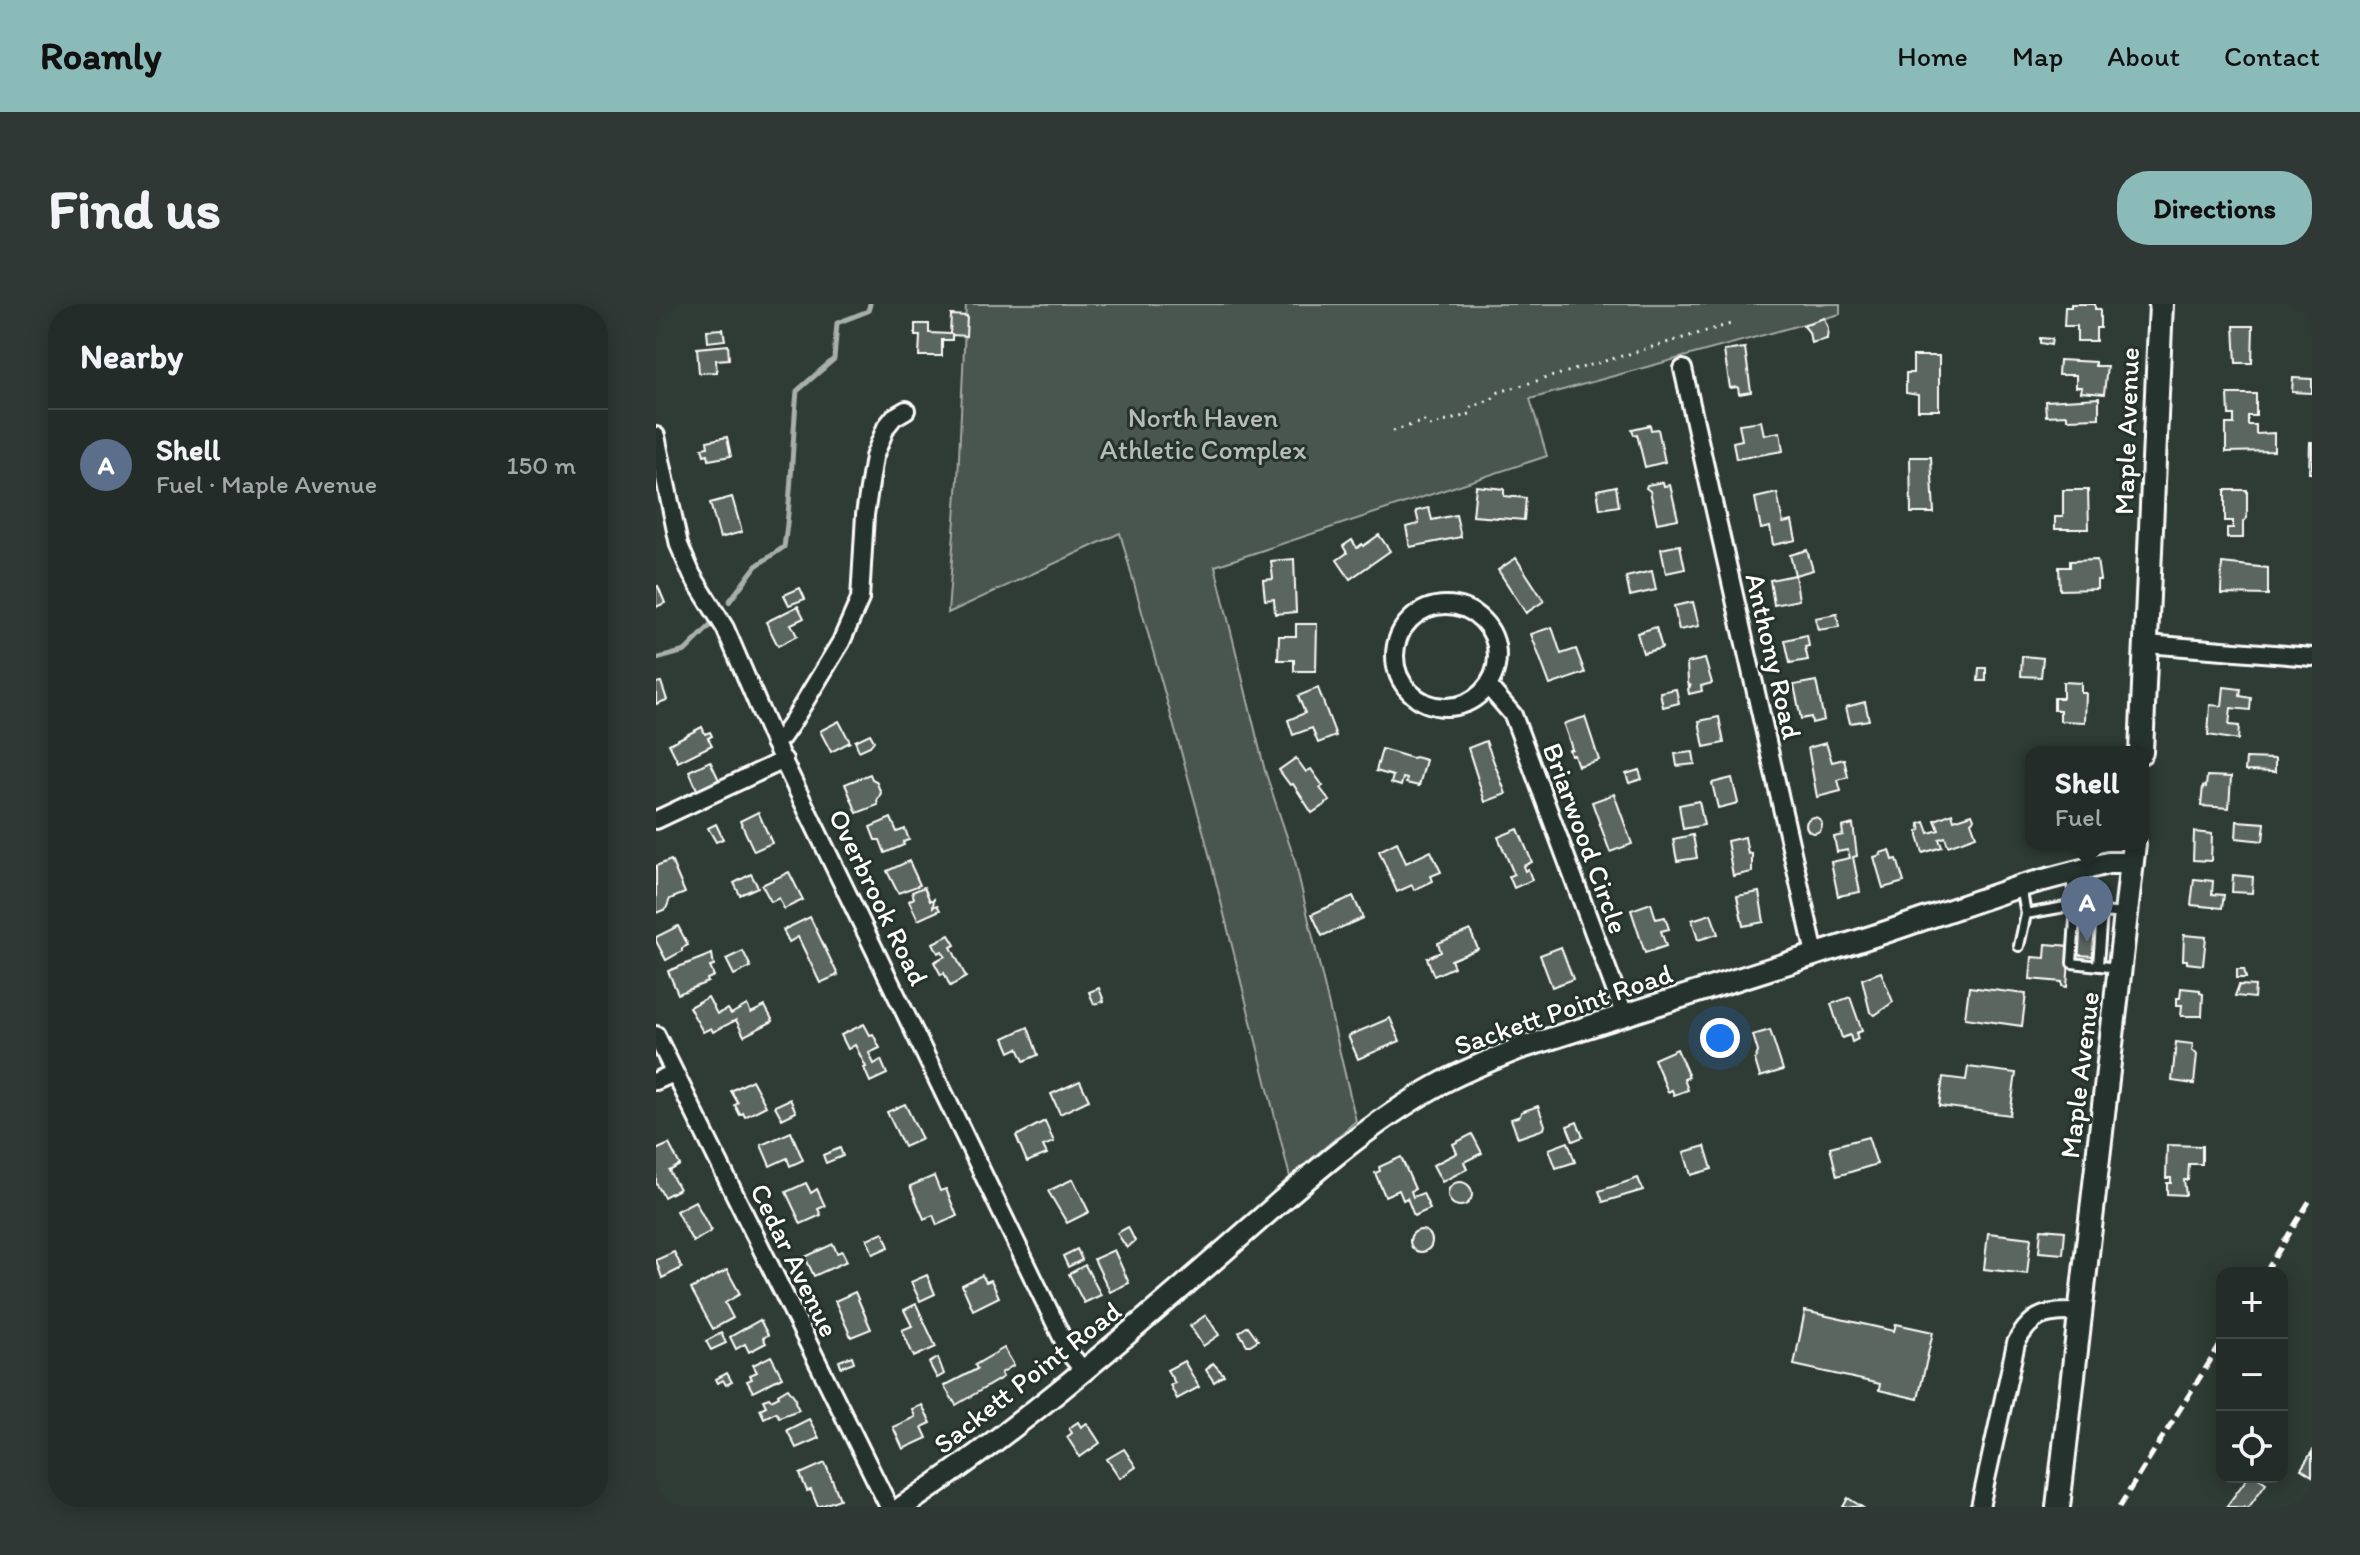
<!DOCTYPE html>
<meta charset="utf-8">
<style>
body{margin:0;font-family:Itim,sans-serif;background:#2f3834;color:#f1f3f6}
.controls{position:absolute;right:24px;bottom:24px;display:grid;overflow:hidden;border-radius:16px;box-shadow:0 4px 20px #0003}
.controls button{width:72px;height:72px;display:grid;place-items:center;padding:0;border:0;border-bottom:2px solid #404845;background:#232c28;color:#f1f3f6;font:40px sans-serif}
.you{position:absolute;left:1064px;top:734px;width:28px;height:28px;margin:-20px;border:6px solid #fff;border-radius:50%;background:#1a73e8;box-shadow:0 0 0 12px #1a73e833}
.badge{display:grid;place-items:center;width:52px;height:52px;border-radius:50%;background:#8bbbb9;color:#fff;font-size:26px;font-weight:700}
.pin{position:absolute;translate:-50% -66px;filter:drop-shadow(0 2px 4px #0008)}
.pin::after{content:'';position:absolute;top:42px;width:28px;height:24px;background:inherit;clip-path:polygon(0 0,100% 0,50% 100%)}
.popup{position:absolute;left:1369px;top:442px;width:124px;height:104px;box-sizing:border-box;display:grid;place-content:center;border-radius:16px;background:#232c28;filter:drop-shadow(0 2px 6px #0005);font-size:26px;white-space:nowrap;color:#a3a7a8}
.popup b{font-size:30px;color:#f1f3f6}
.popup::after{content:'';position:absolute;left:50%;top:100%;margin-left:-16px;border:16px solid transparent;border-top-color:#232c28}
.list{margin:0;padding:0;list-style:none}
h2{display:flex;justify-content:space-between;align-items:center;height:104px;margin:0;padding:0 32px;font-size:34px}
h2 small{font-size:26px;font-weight:400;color:#a3a7a8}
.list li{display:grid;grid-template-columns:52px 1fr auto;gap:24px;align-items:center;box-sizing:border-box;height:112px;padding:0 32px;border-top:2px solid #404845}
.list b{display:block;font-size:30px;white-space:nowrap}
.list p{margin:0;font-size:26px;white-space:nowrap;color:#a3a7a8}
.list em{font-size:26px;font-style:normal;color:#a3a7a8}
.icon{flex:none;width:44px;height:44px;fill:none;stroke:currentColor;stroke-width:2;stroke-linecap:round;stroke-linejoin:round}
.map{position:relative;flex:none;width:1656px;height:1203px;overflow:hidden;border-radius:32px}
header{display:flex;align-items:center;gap:48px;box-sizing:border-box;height:112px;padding:0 40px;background:#8bbbb9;color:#111}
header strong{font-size:38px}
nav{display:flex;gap:44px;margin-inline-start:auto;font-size:28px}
.intro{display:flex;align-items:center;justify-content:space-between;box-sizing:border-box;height:192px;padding:0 48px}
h1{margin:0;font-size:56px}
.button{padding:20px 36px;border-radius:32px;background:#8bbbb9;color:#111;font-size:28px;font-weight:700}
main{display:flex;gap:48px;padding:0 48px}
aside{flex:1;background:#232c28;border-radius:32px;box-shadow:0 4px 20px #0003}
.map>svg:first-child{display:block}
.green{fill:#4a544f;stroke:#a4aaa7;stroke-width:2}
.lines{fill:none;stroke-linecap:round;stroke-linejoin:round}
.stream{stroke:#a9afac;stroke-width:5}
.building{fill:#5b6661;stroke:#fff;stroke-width:2}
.service-casing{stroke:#fff;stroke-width:14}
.minor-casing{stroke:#fff;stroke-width:22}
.tertiary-casing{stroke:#fff;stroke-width:26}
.secondary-casing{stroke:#fff;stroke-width:28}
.path{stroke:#fff;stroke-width:3;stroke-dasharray:2 6;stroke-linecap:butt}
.service{stroke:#26332d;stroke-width:8}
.minor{stroke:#26332d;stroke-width:16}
.tertiary{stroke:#26332d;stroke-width:20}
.secondary{stroke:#26332d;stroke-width:22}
.rail{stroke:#fff;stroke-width:5;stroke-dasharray:12 6;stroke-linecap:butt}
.labels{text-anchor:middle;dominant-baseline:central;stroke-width:6;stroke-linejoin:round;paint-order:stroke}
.park-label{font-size:28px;fill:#b7bbb9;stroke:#26332d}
.street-label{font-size:28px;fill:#fff;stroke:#26332d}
</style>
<header>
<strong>Roamly</strong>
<nav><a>Home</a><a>Map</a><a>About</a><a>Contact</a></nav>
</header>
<div class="intro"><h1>Find us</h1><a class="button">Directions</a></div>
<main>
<aside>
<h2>Nearby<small></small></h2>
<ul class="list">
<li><span class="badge" style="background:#5c6f8a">A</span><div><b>Shell</b><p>Fuel · Maple Avenue</p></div><em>150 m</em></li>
</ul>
</aside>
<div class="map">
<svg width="1656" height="1203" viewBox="0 0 1656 1203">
<rect width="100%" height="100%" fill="#2f3b35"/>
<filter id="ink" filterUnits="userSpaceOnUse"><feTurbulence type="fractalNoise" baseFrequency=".0125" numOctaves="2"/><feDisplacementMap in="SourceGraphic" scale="16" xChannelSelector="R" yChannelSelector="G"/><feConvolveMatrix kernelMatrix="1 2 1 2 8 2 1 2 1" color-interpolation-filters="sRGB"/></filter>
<g filter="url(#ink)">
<polygon class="green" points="310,0 1184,0 1184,10 874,95 891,152 559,262 609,467 639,557 700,817 634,873 548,530 464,229 292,309 302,175"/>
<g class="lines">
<g class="stream">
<path d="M73 298 100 262 128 243C136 192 136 139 141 87L178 55 181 19 212 7 214 0"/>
<polyline points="0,355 29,347 54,322"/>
</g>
</g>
<g class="building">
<polygon points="1415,0 1439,0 1439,5 1444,5 1444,24 1440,24 1440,37 1421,37 1421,22 1408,22 1409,3 1415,3"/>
<polygon points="295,11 311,12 310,32 296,31 296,36 286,36 286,52 263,52 264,32 259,32 259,20 273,20 273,29 294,30"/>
<polygon points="1168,14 1172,24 1171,35 1155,39 1153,28 1147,21"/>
<polygon points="1578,22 1597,22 1596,59 1580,59"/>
<polygon points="67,25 69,36 52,38 51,26"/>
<polygon points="1384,34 1396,35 1395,41 1384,39"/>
<polygon points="72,41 73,55 60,56 61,68 43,69 41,44"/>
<polygon points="1089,44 1095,88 1083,90 1082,83 1074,84 1068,47"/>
<polygon points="1257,52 1283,52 1283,106 1262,106 1262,91 1250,89 1250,69 1257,69"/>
<polygon points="1403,56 1439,58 1439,62 1451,62 1448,90 1425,88 1426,83 1420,83 1420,71 1402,71"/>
<polygon points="1637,74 1656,75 1656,89 1636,88"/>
<polygon points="1572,90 1600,90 1600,112 1592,112 1592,121 1600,121 1600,130 1618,129 1618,147 1570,148 1570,120 1578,120 1578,111 1573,111"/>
<polygon points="1443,94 1443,114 1411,115 1411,111 1390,112 1389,97"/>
<polygon points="1105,117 1108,131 1124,128 1127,147 1080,155 1077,138 1086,136 1083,120"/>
<polygon points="994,121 995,126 1002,125 1009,158 989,163 981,130 978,131 976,125"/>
<polygon points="71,133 75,152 53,156 52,150 48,151 46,144 52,143 51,137"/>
<polygon points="1654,138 1656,138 1656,169 1653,169"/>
<polygon points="1254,153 1275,153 1278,209 1255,209"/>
<polygon points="1007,178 1008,182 1014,181 1022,215 1001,219 994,187 990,184 991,181"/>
<polygon points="820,182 848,185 848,192 870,194 868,216 817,212"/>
<polygon points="960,182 963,202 944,205 941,186"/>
<polygon points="1407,186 1432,186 1433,225 1399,225 1399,213 1407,213"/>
<polygon points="1569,186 1591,186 1591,214 1587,218 1587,234 1571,234 1571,224 1577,224 1577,217 1569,217"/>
<polygon points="1121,189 1127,219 1136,217 1140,236 1117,241 1114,223 1105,225 1099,194"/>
<polygon points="76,193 86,228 64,234 54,199"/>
<polygon points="773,204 776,216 800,211 805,233 754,243 750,223 763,220 760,207"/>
<polygon points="723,231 734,247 694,275 681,256 691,249 687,242 696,236 701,244 706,240 707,242"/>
<polygon points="1024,241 1029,265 1010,269 1005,245"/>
<polygon points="1151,246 1157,266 1139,271 1134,251"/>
<polygon points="860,254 888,297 870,309 842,266"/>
<polygon points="638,255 640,308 619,310 618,295 609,296 607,276 617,275 615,257"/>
<polygon points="1441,256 1444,276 1441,276 1441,285 1404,286 1403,263 1414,263 1414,257"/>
<polygon points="1566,259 1612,264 1612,291 1565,290"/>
<polygon points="996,267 1000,286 974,292 970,273"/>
<polygon points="1139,271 1143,296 1118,301 1114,276"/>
<polygon points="2,282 9,299 0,303 0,283"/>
<polygon points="144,284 149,295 133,301 128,291"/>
<polygon points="1037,298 1043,322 1023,326 1018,302"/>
<polygon points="142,302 148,314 135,320 141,332 122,342 110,318"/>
<polygon points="1181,310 1183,323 1162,326 1159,314"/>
<polygon points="640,320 661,320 660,367 638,367 638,356 622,356 623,332 640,332"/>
<polygon points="896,323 905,350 920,345 929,369 894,381 875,330"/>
<polygon points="1000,323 1006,344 987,349 981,329"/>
<polygon points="1151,331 1153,342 1149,343 1152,356 1134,359 1129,336"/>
<polygon points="1366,352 1387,354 1385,373 1365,372"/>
<polygon points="1049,355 1056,379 1045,382 1046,387 1033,390 1032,385 1035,381 1033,382 1032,378 1031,359"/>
<polygon points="1323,364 1330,364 1330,377 1322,377"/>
<polygon points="1160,377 1168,416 1156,419 1155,413 1145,415 1138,381"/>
<polygon points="5,378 11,396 0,400 0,379"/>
<polygon points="1407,378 1425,379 1425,389 1430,389 1429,418 1404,417 1404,406 1398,406 1398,394 1407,394"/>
<polygon points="1568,383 1585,385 1584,392 1595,394 1594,406 1575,404 1573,421 1583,422 1582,436 1552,431 1554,401 1566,402"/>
<polygon points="662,384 680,432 662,439 656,424 637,431 632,416 649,409 642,392"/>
<polygon points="1020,385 1023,399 1007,403 1004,388"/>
<polygon points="1209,398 1213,416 1194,419 1190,403"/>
<polygon points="929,413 943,456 922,462 918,451 915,451 913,446 916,445 908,421 909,419"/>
<polygon points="1063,413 1068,439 1048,443 1043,417"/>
<polygon points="183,417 194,438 175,448 164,427"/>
<polygon points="46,423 49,430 54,428 56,432 52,434 56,441 22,458 13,440"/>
<polygon points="214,430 218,437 214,442 203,447 199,437"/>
<polygon points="830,437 850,490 829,498 812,444"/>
<polygon points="1170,439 1176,458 1188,455 1192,473 1182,476 1185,487 1161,493 1152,444"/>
<polygon points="726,445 756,454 759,453 770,456 763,482 750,479 751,475 747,474 745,482 735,479 737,472 720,467"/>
<polygon points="1037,448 1039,460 1021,462 1019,450"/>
<polygon points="640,454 650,468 655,465 667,482 664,484 674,497 656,509 637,480 634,481 623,466"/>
<polygon points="1590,454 1619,455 1619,468 1589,467"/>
<polygon points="54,457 64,478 42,488 33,467"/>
<polygon points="983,466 986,475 973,479 970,470"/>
<polygon points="214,470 216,475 220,477 225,489 221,497 222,501 201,509 189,480"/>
<polygon points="1551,472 1575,473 1573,504 1545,502 1547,482 1550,483"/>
<polygon points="1076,474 1082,499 1062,504 1056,479"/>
<polygon points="958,490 976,540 954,548 936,498"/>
<polygon points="1043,497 1048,521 1027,525 1023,501"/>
<polygon points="102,508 116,539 98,547 84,517"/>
<polygon points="1296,509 1298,516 1316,510 1318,515 1315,518 1320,532 1292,542 1289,533 1283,535 1286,543 1267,549 1262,532 1262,527 1265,526 1263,520 1269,518 1273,529 1283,526 1279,516"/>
<circle cx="1158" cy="521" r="8"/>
<polygon points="235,514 241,528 249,525 253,536 247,538 248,541 229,549 224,536 219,536 214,523"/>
<polygon points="1581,517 1609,519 1607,537 1580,534"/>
<polygon points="60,520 67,535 60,538 52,524"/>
<polygon points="1197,520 1201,552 1197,553 1204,588 1182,592 1175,558 1194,554 1192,546 1181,548 1178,533 1187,531 1186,523"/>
<polygon points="862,525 876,558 867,562 869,567 872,565 876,576 858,584 853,572 858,570 842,533"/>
<polygon points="1538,528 1556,530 1555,557 1537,556"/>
<polygon points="1037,531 1041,554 1021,557 1017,535"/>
<polygon points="1089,533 1092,550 1096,549 1096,568 1077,572 1071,537"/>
<polygon points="741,538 750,559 775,547 785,568 775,572 777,577 758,586 756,581 741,588 723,547"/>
<polygon points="1234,546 1237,556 1241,555 1248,578 1227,584 1218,553 1225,551 1224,549"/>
<polygon points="15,556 29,589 14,595 10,605 0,609 0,562"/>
<polygon points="253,557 264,581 242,589 231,567"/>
<polygon points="133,568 147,596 128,605 123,594 115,598 106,581"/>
<polygon points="95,570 102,583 84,591 78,579"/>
<polygon points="1577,571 1597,573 1596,589 1576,588"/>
<polygon points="1538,575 1557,577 1556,590 1568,591 1566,604 1535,601"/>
<polygon points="268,583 274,597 278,595 277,603 281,601 284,606 262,616 253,597 258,594 256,588"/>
<polygon points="1103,588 1108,618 1087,622 1081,592"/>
<polygon points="697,592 707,614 666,632 656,610"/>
<polygon points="995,599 1000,615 1009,613 1013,625 1005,627 1010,642 989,649 975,606"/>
<polygon points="1055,610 1062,630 1042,636 1036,616"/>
<polygon points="154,613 182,671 164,679 142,633 133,638 127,626"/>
<polygon points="22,622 32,641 26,644 26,647 10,656 0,637 0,633"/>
<polygon points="1423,623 1442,624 1439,652 1421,651"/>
<polygon points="814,626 822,645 795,656 798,663 778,672 771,654 785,648 782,639"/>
<polygon points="293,631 299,641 295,643 310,673 294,682 288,669 285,671 278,658 289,652 286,647 282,649 277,639"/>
<polygon points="1528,631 1550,633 1547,661 1531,659 1531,656 1527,656"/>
<polygon points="1390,640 1414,642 1411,683 1406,682 1406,678 1374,675 1376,653 1389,654"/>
<polygon points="905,643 917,675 896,683 884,651"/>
<polygon points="87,647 95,663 78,671 70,655"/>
<polygon points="56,650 58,662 54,663 58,672 51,675 52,678 22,690 12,667"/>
<polygon points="1581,665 1588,665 1590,674 1581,674"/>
<polygon points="1225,668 1237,698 1219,711 1214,708 1206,675"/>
<polygon points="1583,681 1599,682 1598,694 1579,692"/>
<polygon points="1313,683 1370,690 1366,722 1309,714"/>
<polygon points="443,684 448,697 438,700 433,688"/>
<polygon points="1525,684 1544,686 1544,689 1547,690 1546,712 1525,712 1526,701 1521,701 1521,694 1524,694"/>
<polygon points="52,693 61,710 72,705 75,710 91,701 95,709 109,702 117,717 88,732 80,716 57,728 55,724 47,728 33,703"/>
<polygon points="1194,693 1206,727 1200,729 1202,735 1196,738 1194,731 1186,734 1175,700"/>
<polygon points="734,714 744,737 702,755 692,732"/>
<polygon points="208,720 214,731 217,730 224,744 213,749 218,760 225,756 231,770 214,778 208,764 210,763 199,741 192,745 185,731"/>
<polygon points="372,723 382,751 368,757 362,744 354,748 348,734"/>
<polygon points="1114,726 1127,766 1104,773 1099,756 1102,748 1097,731"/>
<polygon points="1520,738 1537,740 1536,747 1541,750 1538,780 1516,777"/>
<polygon points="1021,745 1033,773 1028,775 1032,786 1018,791 1016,786 1012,788 998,755"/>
<polygon points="1312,763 1360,769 1354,811 1283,802 1287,773 1310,776"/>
<polygon points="96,776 110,802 89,813 87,809 84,811 79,801 82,799 75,787"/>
<polygon points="424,777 433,796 404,810 395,790"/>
<polygon points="134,795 140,808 126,815 119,802"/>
<polygon points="249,800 266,835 248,843 231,808"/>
<polygon points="882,802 889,821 888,825 862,834 855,815 864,812 865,808"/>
<polygon points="389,817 398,838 387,842 391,850 371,858 360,832"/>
<polygon points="921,818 927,833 917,837 911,822"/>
<polygon points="135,828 147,856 134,862 131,854 114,862 105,841"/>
<polygon points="816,830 826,849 808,858 811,865 786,878 777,861 801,849 797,840"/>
<polygon points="1212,833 1221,860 1181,872 1174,843"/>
<polygon points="912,838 919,858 900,864 893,845"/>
<polygon points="13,840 24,861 13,867 23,885 8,893 0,879 0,846"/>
<polygon points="1511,841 1546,842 1546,860 1533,860 1532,876 1528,876 1530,891 1511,890 1511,879 1515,879 1515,874 1510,874"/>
<polygon points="1049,842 1056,865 1035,871 1028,848"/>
<polygon points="184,844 187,852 170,859 167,851"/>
<polygon points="745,853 759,885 755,887 757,893 767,889 774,905 758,912 751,894 747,896 743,886 729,892 719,869 724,867 723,863"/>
<polygon points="278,872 284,887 290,885 301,912 281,921 277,911 268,915 254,882"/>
<polygon points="982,874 987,886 947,898 943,887"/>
<polygon points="417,875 433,908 411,919 392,887"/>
<circle cx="804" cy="890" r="12"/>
<polygon points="150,879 155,889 161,885 169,902 162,905 165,911 145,920 130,888"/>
<polygon points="39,897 55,927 37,938 20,907"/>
<polygon points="472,923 479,937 471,944 461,929"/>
<polygon points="1385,925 1409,927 1407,950 1383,948"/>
<circle cx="765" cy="937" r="11"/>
<polygon points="227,928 233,943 217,950 211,935"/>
<polygon points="1332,929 1375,934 1371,970 1328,965"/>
<polygon points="177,940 181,949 186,947 191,957 158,972 149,953"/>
<polygon points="421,945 426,956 412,963 407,952"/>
<polygon points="458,946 473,979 454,988 438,955"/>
<polygon points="18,948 26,964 6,974 0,956"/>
<polygon points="429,961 445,991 428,999 413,970"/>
<polygon points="71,966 84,990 69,999 77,1014 57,1025 35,985"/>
<polygon points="271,971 279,990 264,997 255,978"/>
<polygon points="326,971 330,978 335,976 343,993 317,1006 306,981"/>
<polygon points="199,988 215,1025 195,1033 179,997"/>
<polygon points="260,1000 280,1043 258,1053 246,1026 256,1022 248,1006"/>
<polygon points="1149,1007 1238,1027 1240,1020 1277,1028 1262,1095 1223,1086 1224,1080 1138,1061"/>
<polygon points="550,1011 563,1031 547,1042 534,1022"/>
<polygon points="104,1016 112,1031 107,1034 110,1039 93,1048 89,1040 80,1045 74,1033"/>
<polygon points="592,1022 602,1036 594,1041 591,1041 583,1028"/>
<polygon points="65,1029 70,1039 55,1046 50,1037"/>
<polygon points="348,1044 358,1061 345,1069 347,1073 300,1101 288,1082 321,1065 319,1061"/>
<polygon points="115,1052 126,1073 97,1088 91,1077 96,1075 94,1071 101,1068 97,1061"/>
<polygon points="196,1052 198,1058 185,1063 183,1057"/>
<polygon points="282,1054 288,1070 281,1074 273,1059"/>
<polygon points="528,1057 543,1083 521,1095 514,1081 519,1079 511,1066"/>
<polygon points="557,1059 568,1071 558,1078 550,1066"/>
<polygon points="71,1069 76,1078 70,1081 67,1076 62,1079 60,1075"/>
<polygon points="132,1084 140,1095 139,1098 143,1106 123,1113 120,1108 108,1114 104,1105 110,1102 107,1096 113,1094 115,1096 123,1092 122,1090"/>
<polygon points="266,1101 275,1119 266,1123 271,1134 247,1145 237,1123 259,1113 256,1105"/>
<polygon points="153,1115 163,1134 140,1144 131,1126"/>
<polygon points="422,1118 425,1123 431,1119 444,1139 424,1153 411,1133 416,1129 413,1124"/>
<polygon points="468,1145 480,1163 464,1174 451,1155"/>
<polygon points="1656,1148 1656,1172 1645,1165"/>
<polygon points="169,1159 184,1195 162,1203 155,1186 151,1187 144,1170"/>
<polygon points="1592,1173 1601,1173 1610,1179 1593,1203 1570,1203"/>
<polygon points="1192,1194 1206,1203 1187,1203"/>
</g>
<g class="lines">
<defs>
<g id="service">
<polyline points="1365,583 1370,610 1420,601 1414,570"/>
<polyline points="1363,642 1370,610"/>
<polyline points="1442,661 1446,608"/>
<polyline points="1462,664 1416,659 1420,601 1446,608 1470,610"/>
</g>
<g id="minor">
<polyline points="1027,65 1159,650"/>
<polyline points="0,132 23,241 36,271 69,324 118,438 414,1050 428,1067"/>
<circle cx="790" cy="352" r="51"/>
<polyline points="1490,340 1656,353"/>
<polyline points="832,382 857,411 968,710"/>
<polyline points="118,438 126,433 135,420 185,338 204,295 209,211 218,153 230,123 238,113 250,106"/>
<polyline points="0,516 128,456"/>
<polyline points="0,731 233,1203"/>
<polyline points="0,777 18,769"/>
<path d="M1324 1203 1360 1039C1377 1007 1392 1008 1425 1008"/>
</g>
<path id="tertiary" d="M246 1203C352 1133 449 1050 545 967 621 902 694 830 782 781 809 766 837 755 865 744L1227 629 1365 582 1452 559H1476"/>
<g id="secondary">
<polyline points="1485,448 1505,0"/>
<polyline points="1402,1203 1478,540"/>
</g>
</defs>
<use href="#service" class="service-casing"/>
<use href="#minor" class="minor-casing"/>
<use href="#tertiary" class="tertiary-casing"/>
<use href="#secondary" class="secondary-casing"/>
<polyline class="path" points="737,127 768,117 774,122 814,110 815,103 836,95 843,88 1078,19"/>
<use href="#service" class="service"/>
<use href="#minor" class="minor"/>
<use href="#tertiary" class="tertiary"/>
<use href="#secondary" class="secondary"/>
<g class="rail">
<polyline points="1609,969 1656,893"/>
<polyline points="1463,1203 1566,1038"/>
</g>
</g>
</g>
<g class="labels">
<g class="park-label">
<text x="547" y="113">North Haven<tspan x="547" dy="32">Athletic Complex</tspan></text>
</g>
<g class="street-label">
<text transform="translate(1470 127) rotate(-88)">Maple Avenue</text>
<text transform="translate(1118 352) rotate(77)">Anthony Road</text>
<text transform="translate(930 534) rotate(70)">Briarwood Circle</text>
<text transform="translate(223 593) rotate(64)">Overbrook Road</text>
<text transform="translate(907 705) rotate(-19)">Sackett Point Road</text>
<text transform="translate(1423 771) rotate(-83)">Maple Avenue</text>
<text transform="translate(139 956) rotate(64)">Cedar Avenue</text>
<text transform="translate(371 1073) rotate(-38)">Sackett Point Road</text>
</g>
</g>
</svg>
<div class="controls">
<button>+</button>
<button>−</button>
<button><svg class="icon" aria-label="locate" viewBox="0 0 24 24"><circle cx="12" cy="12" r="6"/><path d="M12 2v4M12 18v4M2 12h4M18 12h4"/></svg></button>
</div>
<div class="you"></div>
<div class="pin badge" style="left:1431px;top:638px;background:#5c6f8a">A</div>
<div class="popup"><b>Shell</b>Fuel</div>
</div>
</main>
